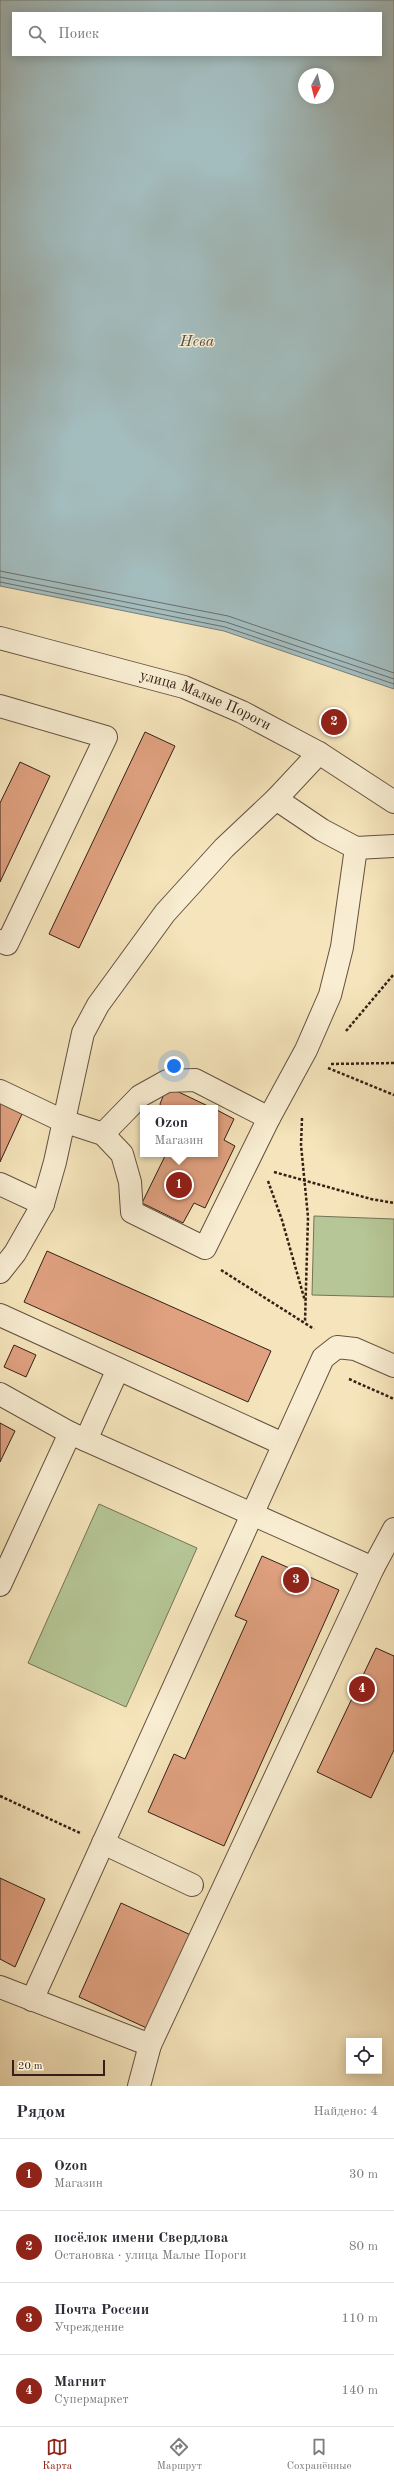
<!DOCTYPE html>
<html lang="ru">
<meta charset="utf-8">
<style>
body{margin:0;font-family:"Old Standard TT",serif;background:#f7f7f7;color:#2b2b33}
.controls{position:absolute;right:12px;bottom:12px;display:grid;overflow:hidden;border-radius:0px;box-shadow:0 2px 10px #0003}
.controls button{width:36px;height:36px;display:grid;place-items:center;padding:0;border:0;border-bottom:1px solid #e1e1e2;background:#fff;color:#2b2b33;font:20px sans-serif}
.compass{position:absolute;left:298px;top:68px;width:36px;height:36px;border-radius:50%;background:#fff;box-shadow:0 2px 10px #0003;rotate:187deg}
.scale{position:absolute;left:12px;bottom:10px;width:93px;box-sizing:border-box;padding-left:4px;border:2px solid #342016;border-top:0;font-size:11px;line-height:14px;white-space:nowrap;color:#342016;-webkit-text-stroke:3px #f9eed3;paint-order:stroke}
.you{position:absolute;left:174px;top:1066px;width:14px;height:14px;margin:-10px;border:3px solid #fff;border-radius:50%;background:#1a73e8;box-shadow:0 0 0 6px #1a73e833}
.badge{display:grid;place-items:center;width:26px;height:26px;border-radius:50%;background:#8f2418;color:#fff;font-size:13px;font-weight:700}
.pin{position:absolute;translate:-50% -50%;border:2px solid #fff;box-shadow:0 1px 4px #0006}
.popup{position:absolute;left:140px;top:1105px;width:78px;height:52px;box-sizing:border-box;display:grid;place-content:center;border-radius:0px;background:#fff;filter:drop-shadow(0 1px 3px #0005);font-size:13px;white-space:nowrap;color:#7c7c81}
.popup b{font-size:15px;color:#2b2b33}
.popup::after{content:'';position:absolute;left:50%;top:100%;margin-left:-8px;border:8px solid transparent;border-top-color:#fff}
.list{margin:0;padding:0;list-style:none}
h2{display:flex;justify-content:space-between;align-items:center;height:52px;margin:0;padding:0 16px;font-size:17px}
h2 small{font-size:13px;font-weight:400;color:#7c7c81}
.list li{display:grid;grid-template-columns:26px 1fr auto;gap:12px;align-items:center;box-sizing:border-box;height:72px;padding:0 16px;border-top:1px solid #e1e1e2}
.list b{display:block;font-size:15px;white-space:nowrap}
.list p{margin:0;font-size:13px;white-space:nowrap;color:#7c7c81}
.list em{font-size:13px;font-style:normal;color:#7c7c81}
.icon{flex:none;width:22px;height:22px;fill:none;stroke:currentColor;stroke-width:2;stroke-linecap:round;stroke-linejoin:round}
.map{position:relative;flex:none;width:394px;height:2086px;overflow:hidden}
.search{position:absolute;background:#fff;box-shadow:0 2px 10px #0003;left:12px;right:12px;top:12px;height:44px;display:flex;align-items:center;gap:10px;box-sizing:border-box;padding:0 14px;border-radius:0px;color:#7c7c81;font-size:15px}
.sheet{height:340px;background:#fff}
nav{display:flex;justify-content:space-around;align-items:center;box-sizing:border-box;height:56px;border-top:1px solid #e1e1e2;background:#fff;font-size:11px;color:#7c7c81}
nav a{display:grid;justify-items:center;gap:2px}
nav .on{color:#8f2418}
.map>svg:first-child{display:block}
.green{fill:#b6c696;stroke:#757356}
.water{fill:#a3bcbd;stroke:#777e7a;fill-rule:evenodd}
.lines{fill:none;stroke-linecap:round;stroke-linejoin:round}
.shore{stroke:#6c6e6a;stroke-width:1}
.building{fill:#e0a180;stroke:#342016}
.minor-casing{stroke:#645140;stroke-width:24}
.path{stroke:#342016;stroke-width:2.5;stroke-dasharray:3 2;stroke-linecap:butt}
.minor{stroke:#f9eed3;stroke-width:22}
.labels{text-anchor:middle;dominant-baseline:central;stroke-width:3;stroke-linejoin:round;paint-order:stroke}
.street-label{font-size:15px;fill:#342016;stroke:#f9eed3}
.water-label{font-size:16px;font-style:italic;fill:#554f48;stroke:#f9eed3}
</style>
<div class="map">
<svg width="394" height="2086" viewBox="0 0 394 2086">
<rect width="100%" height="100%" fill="#f6e5bc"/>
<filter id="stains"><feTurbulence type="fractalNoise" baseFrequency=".005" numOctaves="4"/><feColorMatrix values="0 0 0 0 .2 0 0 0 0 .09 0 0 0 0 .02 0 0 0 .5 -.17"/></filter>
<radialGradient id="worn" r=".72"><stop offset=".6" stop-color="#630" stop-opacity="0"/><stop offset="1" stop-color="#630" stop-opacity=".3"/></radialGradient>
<g class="green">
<polygon points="314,1216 394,1219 394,1297 312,1295"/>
<polygon points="99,1504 197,1548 126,1707 28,1663"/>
</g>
<path class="water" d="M0 0H394V689L224 631 0 586ZM13 13H381V55H13ZM304 74H328V98H304Z"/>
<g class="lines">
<g class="shore">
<polyline points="0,571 228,616 394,673"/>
<polyline points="0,577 226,622 394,679"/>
<polyline points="0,582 225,627 394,684"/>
</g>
</g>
<g class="building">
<polygon points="145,732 175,746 79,948 49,934"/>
<polygon points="20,762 50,776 0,882 0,803"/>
<polygon points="174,1090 185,1095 212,1108 161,1108 160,1104 164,1094"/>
<polygon points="0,1103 22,1114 0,1162"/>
<polygon points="215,1109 234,1119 224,1140 235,1146 205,1208 194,1203 183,1223 142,1203 166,1154 215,1154"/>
<polygon points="47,1251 271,1351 248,1402 24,1302"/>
<polygon points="14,1345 36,1355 26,1377 4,1367"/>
<polygon points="0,1423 15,1431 0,1462"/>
<polygon points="262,1556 339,1590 224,1846 148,1812 174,1754 185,1759 247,1621 235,1616"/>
<polygon points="376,1648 394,1656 394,1750 371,1798 317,1772"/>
<polygon points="0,1878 45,1899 15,1967 0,1959"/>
<polygon points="121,1903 193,1936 151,2030 79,1997"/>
</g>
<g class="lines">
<defs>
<g id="minor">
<path id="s1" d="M0 638 184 687 242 712 319 753 394 802"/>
<polyline points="0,706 106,737 7,944 0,941"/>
<polyline points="276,799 322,830 356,848 394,846"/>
<polyline points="0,1091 63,1121 103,1134 122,1154 130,1182 132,1212 205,1248 269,1118 306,1050 330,995 342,947 356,848"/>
<polyline points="103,1134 140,1096 167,1081 195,1080 269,1118"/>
<polyline points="0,1184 43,1204"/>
<polyline points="0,1272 15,1253 43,1204 55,1162 83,1033 98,1005 165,913 224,848 276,799 319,753"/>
<polyline points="0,1315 283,1444"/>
<polyline points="0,1394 70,1433 373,1568"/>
<polyline points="86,1440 118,1369"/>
<polyline points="0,1585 70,1433"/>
<polyline points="103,1843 192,1885"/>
<polyline points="0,1987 150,2045"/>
<polyline points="32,2000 323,1358 337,1347 355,1349 394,1366"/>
<polyline points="139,2086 150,2045 373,1568 394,1529"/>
</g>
</defs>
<use href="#minor" class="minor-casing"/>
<g class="path">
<polyline points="346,1031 394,974"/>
<polyline points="331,1064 394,1063"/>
<polyline points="328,1068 394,1095"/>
<polyline points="302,1118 301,1145 308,1217 305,1322"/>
<polyline points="274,1172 371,1199 394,1203"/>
<polyline points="268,1181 282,1220 305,1301"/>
<polyline points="221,1270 314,1329"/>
<polyline points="349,1379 394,1399"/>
<polyline points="0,1796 80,1833"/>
</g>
<use href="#minor" class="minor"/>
</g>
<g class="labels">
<g class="street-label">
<text stroke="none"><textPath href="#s1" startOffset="215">улица Малые Пороги</textPath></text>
</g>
<g class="water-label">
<text x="197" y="342">Нева</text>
</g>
</g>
<rect width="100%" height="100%" filter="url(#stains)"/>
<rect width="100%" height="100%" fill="url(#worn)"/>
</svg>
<div class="controls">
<button><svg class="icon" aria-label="locate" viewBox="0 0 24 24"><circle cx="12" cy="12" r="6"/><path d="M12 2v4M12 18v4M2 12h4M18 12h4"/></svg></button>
</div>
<svg class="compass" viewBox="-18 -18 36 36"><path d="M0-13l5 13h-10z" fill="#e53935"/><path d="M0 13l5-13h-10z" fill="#7c7c81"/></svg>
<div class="scale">20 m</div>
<div class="you"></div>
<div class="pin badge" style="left:179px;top:1185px">1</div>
<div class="popup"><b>Ozon</b>Магазин</div>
<div class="pin badge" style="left:334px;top:722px">2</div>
<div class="pin badge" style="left:296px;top:1580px">3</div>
<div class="pin badge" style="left:362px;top:1689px">4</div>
<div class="search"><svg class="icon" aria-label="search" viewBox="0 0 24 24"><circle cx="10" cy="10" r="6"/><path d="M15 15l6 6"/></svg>Поиск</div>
</div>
<section class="sheet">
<h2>Рядом<small>Найдено: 4</small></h2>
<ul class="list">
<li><span class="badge">1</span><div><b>Ozon</b><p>Магазин</p></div><em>30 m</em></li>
<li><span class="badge">2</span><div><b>посёлок имени Свердлова</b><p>Остановка · улица Малые Пороги</p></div><em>80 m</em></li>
<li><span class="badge">3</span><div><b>Почта России</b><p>Учреждение</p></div><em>110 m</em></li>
<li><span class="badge">4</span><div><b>Магнит</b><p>Супермаркет</p></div><em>140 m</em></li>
</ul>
</section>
<nav>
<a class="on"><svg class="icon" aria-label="map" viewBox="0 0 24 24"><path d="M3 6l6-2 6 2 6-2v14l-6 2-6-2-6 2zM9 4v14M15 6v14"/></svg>Карта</a>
<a><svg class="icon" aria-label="directions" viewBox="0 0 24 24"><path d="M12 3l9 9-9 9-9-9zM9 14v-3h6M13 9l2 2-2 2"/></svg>Маршрут</a>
<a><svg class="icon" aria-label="saved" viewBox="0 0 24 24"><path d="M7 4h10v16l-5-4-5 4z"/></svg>Сохранённые</a>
</nav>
